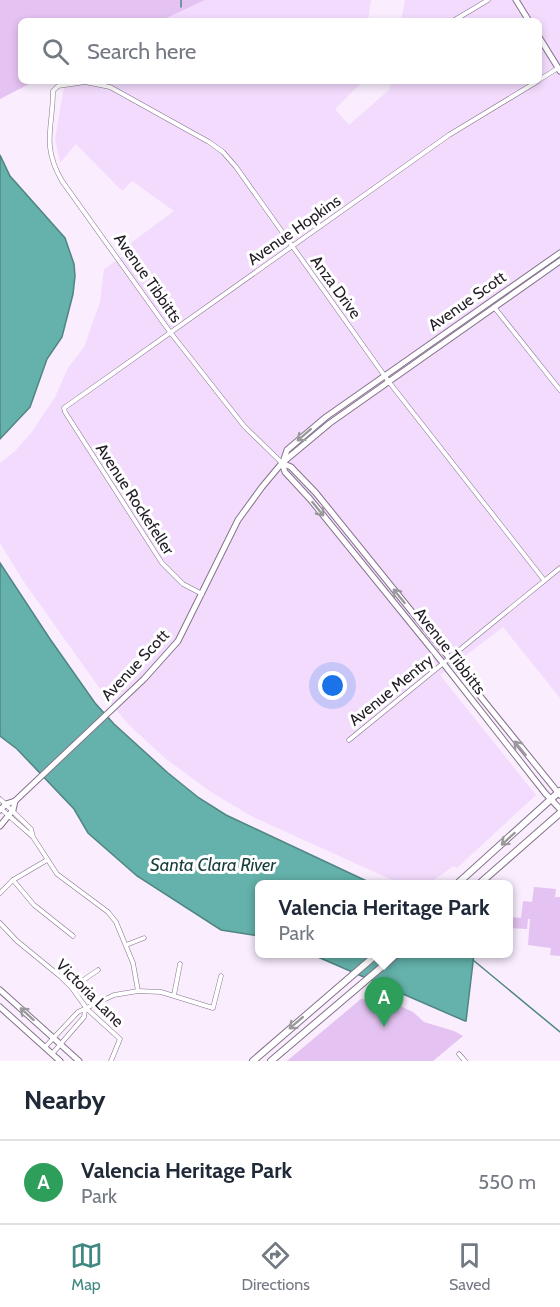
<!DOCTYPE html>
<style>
body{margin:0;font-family:Cabin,sans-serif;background:#f6f6f7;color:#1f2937}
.you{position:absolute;left:333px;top:686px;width:21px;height:21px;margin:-15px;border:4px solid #fff;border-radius:50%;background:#1a73e8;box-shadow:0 0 0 9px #1a73e833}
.badge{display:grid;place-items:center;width:39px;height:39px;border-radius:50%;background:#418882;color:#fff;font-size:20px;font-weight:700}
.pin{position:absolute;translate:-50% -50px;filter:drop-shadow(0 2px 3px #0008)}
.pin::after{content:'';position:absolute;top:32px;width:21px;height:18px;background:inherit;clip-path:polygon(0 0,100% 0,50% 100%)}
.popup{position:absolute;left:255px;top:880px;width:258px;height:78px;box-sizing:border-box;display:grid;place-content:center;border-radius:9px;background:#fff;filter:drop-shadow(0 2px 4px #0005);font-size:20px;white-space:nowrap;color:#747a83}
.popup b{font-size:22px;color:#1f2937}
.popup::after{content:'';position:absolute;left:50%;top:100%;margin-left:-12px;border:12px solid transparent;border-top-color:#fff}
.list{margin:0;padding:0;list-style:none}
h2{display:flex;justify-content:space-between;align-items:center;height:78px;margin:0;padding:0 24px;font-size:26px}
h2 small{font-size:20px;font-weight:400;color:#747a83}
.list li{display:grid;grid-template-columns:39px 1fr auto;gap:18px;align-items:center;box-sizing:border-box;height:84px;padding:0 24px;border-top:2px solid #e0e1e3}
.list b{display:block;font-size:22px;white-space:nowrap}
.list p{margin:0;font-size:20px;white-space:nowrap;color:#747a83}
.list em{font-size:20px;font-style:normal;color:#747a83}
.icon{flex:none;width:33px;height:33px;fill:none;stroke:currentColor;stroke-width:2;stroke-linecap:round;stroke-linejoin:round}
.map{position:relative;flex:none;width:560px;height:1061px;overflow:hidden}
.search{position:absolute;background:#fff;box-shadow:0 3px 9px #0003;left:18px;right:18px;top:18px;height:66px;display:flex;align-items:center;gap:15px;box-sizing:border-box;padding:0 21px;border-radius:9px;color:#747a83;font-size:22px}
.sheet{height:162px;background:#fff}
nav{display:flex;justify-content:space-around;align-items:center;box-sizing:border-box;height:84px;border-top:2px solid #e0e1e3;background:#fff;font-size:16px;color:#747a83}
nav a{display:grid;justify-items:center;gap:3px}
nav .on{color:#418882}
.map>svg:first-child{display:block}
.built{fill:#f3dbfd}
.green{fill:#e4c2f1}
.water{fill:#64b2ab;stroke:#508583;stroke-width:1.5}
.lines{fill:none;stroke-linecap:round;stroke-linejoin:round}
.stream{stroke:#508583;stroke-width:1.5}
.street-casing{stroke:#85738c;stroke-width:5}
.secondary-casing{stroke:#85738c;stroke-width:7}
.primary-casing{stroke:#85738c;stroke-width:8}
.street{stroke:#fff;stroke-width:4}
.secondary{stroke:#fff;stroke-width:5}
.primary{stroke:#fff;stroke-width:6}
.oneway{stroke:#9c999d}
.labels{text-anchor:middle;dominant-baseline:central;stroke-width:6;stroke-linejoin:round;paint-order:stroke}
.street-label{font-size:16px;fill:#231c26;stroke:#fff}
.water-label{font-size:18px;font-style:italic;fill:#183e3b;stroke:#fff}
</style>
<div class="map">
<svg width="560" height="1061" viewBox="0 0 560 1061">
<rect width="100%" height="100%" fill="#f9edfe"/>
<g class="built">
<polygon points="205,0 371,0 368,21 160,21"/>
<polygon points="405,0 560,0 560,698 503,627 440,675 536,795 457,868 454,866 428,884 401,884 253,817 211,792 166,759 129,725 108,700 24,582 0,543 0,463 15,451 31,433 55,397 68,368 84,347 100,302 104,269 123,256 120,251 174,211 132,181 122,191 76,144 60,163 55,139 65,81 363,81 335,109 349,125 389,90 391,81 539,81 539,21 401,21"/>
</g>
<g class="green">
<polygon points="0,0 205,0 160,21 21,21 21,81 35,81 0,99"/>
<polygon points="534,887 556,889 555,897 560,897 560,956 550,955 551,948 528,945 530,919 528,919 527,929 509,928 509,917 521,918 523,901 532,902"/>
<polygon points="361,999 382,1000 398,1005 413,1012 424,1022 454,1031 463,1036 433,1061 287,1061"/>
</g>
<g class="water">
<polygon points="0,155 10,176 65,238 74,264 75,276 73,294 62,337 47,359 30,407 0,439"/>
<polygon points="0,563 50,639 95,703 114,724 168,773 199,798 226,815 373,884 260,884 259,936 221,930 137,876 88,833 74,809 17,749 0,736"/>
<polygon points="311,954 474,954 466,1021 465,1021"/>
</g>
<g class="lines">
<g class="stream">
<polyline points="181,0 181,7"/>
<polyline points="473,960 560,1032"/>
</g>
<defs>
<g id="street">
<polyline points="453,21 488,0"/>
<polyline points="539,80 558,68"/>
<polyline points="494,307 560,390"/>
<path d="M282 463 244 426 170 332 62 181C41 145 53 128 53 91L58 86 85 82 110 87 209 142 223 152 236 167 389 382 544 580"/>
<polyline points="202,594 183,584 162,563 65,412 64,408 449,135 538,81"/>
<polyline points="349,740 560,568"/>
<polyline points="0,799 31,829 33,837 57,874 108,912 116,922 133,963 138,991"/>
<polyline points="0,808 32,836"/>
<polyline points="13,880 34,905 73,936"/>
<polyline points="0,893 13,880 47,860"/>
<polyline points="0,923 17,941 61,977 72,988 87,1009 120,1039 111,1061"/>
<polyline points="126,945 144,938"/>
<polyline points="72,988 98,970"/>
<polyline points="174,995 180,964"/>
<polyline points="45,1047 78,1012 114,995 138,991 161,992 213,1008 221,976"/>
<polyline points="52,1054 84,1017 85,1010"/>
<polyline points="459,1054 465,1061"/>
</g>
<g id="secondary">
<polyline points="516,0 529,21"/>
<polyline points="539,37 560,71"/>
<polyline points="283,462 287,450 326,417 560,253"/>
<polyline points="282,463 285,472 310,499 443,663 545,793 560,809"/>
<polyline points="282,463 291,467 316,493 560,795"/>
<polyline points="0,810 6,804 15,801 144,679 178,641 238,520 262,487 282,463 330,423 560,261"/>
<polyline points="0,826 13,810 15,801"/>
<polyline points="0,990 79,1061"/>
<polyline points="0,1007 60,1061"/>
</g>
<g id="primary">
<polyline points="457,884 560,791"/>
<polyline points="479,884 560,813"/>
<polyline points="253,1061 377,954"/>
<polyline points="271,1061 397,954"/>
</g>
</defs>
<use href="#street" class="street-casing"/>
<use href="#secondary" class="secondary-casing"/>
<use href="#primary" class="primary-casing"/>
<use href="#street" class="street"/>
<use href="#secondary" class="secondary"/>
<use href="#primary" class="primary"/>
</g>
<defs><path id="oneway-shaft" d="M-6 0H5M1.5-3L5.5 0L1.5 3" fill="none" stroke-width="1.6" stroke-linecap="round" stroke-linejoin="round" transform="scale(1.5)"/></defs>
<g class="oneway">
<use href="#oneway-shaft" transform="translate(304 435) rotate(139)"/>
<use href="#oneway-shaft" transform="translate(318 509) rotate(51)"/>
<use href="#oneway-shaft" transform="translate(399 596) rotate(-129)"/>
<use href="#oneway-shaft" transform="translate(520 748) rotate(-129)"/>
<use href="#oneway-shaft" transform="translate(508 839) rotate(138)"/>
<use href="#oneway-shaft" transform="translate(27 1014) rotate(-138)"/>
<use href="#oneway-shaft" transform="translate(296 1023) rotate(139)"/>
</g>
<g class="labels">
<g class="street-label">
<text transform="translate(294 230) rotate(-35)">Avenue Hopkins</text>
<text transform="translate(148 278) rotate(55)">Avenue Tibbitts</text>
<text transform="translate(336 287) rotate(54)">Anza Drive</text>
<text transform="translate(467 301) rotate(-35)">Avenue Scott</text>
<text transform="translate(135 499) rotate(57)">Avenue Rockefeller</text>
<text transform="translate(450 651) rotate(52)">Avenue Tibbitts</text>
<text transform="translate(135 665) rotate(-47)">Avenue Scott</text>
<text transform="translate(391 690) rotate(-39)">Avenue Mentry</text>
<text transform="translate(90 993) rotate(45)">Victoria Lane</text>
</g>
<g class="water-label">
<text x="213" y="865">Santa Clara River</text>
</g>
</g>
</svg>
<div class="you"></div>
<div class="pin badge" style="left:384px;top:1027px;background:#2e9e5b">A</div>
<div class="popup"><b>Valencia Heritage Park</b>Park</div>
<div class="search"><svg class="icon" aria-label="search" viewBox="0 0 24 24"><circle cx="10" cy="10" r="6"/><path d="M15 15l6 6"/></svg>Search here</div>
</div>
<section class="sheet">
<h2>Nearby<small></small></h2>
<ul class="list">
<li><span class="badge" style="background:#2e9e5b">A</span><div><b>Valencia Heritage Park</b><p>Park</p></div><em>550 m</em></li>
</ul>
</section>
<nav>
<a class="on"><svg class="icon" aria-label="map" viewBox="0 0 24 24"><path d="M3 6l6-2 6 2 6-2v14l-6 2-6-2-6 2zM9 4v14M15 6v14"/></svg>Map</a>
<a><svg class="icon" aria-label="directions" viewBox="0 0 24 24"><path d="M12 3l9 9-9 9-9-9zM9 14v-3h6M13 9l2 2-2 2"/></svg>Directions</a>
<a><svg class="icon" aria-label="saved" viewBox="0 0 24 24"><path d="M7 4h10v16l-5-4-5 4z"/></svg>Saved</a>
</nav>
